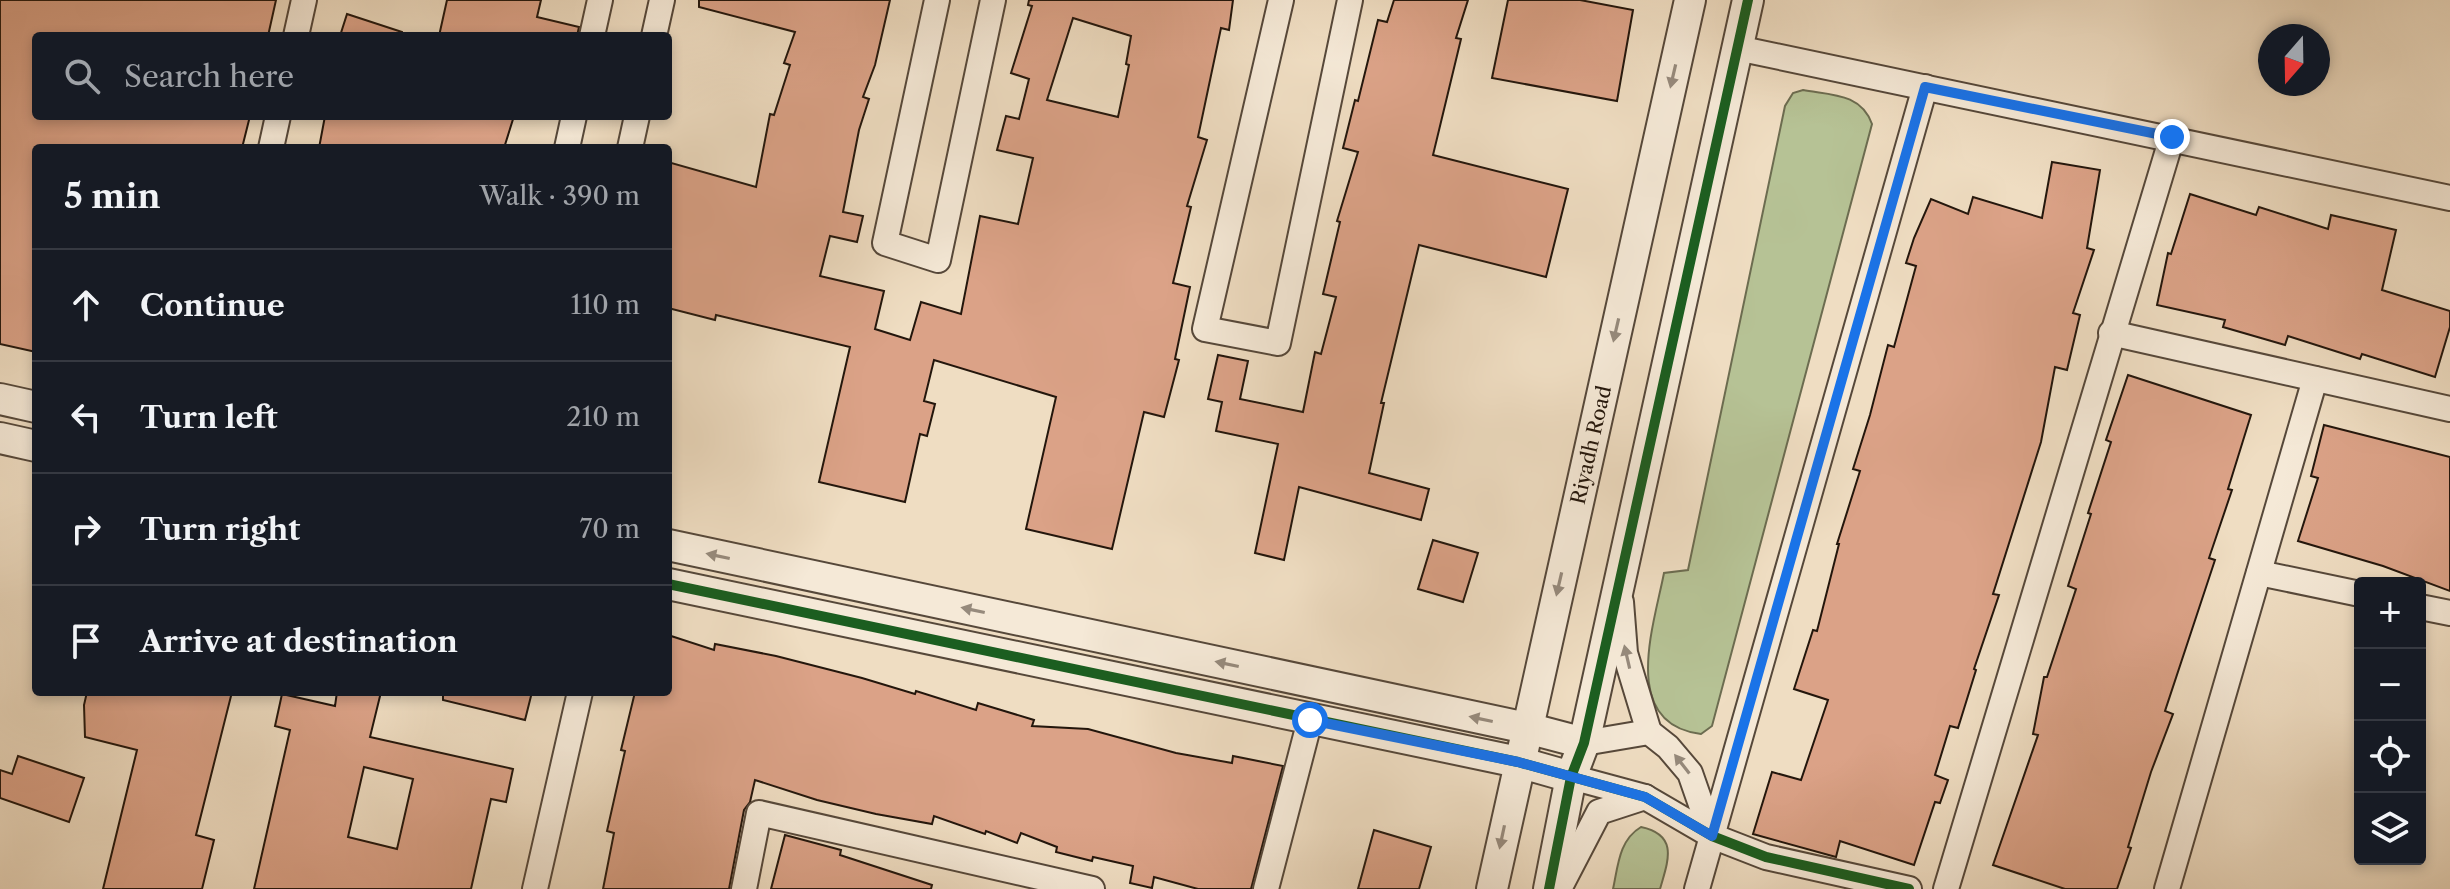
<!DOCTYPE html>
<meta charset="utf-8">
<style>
body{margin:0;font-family:"Libre Caslon Text",serif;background:#20242c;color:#f1f3f6}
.controls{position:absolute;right:24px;bottom:24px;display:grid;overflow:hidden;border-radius:8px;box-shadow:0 4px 12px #0003}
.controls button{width:72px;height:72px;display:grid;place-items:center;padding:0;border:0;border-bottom:2px solid #363941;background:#171b24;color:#f1f3f6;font:40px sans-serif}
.compass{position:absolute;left:2258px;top:24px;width:72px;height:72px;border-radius:50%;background:#171b24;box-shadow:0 4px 12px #0003;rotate:200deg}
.stop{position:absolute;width:24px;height:24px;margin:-18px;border:6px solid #1a73e8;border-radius:50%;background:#fff}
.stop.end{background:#1a73e8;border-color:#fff;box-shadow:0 2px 8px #0008}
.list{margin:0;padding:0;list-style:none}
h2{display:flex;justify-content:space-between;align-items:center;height:104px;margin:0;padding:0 32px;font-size:34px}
h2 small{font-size:26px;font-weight:400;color:#9ea1a6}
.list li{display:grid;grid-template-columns:52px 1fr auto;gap:24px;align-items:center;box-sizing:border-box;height:112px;padding:0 32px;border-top:2px solid #363941}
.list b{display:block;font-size:30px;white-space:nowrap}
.list em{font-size:26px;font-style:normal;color:#9ea1a6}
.icon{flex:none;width:44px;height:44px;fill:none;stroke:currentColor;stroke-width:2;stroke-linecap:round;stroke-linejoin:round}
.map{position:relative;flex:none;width:2450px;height:889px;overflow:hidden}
.search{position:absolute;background:#171b24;box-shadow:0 4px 12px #0003;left:32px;top:32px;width:640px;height:88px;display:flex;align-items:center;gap:20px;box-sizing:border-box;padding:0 28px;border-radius:8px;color:#9ea1a6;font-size:30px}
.panel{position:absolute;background:#171b24;box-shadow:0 4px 12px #0003;left:32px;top:144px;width:640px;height:552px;border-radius:8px}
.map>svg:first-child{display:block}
.green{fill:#b6c295;stroke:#6c6c50;stroke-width:2}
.building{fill:#dba287;stroke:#23160c;stroke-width:2;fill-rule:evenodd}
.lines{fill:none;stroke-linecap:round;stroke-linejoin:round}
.minor-casing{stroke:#56483a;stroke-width:28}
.tertiary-casing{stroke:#56483a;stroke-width:34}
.minor{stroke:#f5e9d7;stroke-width:24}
.tertiary{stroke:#f5e9d7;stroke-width:30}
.cycleway-casing{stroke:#f5e9d7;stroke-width:15}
.cycleway{stroke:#1b5e20;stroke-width:10}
.oneway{fill:#968a7c}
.route{stroke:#1a73e8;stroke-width:10}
.labels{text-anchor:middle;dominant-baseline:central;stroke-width:6;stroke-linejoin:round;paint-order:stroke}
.street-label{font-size:20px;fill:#23160c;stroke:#f5e9d7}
</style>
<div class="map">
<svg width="2450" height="889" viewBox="0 0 2450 889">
<rect width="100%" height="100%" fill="#efddc2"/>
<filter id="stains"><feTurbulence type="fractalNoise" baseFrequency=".0025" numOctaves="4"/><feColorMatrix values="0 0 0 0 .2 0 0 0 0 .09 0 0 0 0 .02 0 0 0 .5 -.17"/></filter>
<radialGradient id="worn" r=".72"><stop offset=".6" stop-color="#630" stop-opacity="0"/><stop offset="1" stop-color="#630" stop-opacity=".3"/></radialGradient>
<g class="green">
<path d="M1803 90C1831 95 1861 93 1872 124L1712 726 1701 734C1619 724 1654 625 1664 573L1688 570 1785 106 1793 93Z"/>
<path d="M1641 827C1679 835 1668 861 1660 889H1613C1618 866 1619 840 1641 827Z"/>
</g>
<g class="building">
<polygon points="0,0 276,0 268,36 36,36 36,116 250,116 242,148 36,148 36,352 0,344"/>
<polygon points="447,0 541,0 537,17 579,27 577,36 439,36"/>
<path d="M699 0H890L875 65 863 97 869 99 859 130 843 212 863 216 857 242 830 236 820 276 884 291 875 329 910 340 921 302 961 314 980 216 1018 224 1033 158 997 150 1006 116 1019 119 1029 79 1011 73 1032 6 1028 5 1029 0H1233L1229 30 1221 28 1198 137 1207 140 1187 206 1191 207 1173 283 1190 287 1175 359 1179 360 1164 417 1144 412 1112 549 1026 529 1056 397 934 360 924 401 935 404 927 436 920 434 905 502 819 482 850 347 716 315 715 320 668 308V162L756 187 770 114 774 115 790 65 784 63 795 32 699 7ZM1073 18 1131 36 1126 64 1129 65 1118 117 1047 100Z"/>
<polygon points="1394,0 1468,0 1456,38 1461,39 1433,155 1568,189 1546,277 1419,245 1381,403 1384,403 1369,473 1429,489 1421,520 1299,487 1284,560 1255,553 1278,444 1216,431 1222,402 1208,399 1218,355 1248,361 1240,399 1303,412 1315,352 1321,354 1336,297 1323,294 1340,222 1337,221 1358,152 1343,148 1355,100 1358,101 1378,20 1387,22"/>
<polygon points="1508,0 1580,0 1633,10 1617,101 1492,78"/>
<polygon points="347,14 402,32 402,36 340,36"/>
<polygon points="325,116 514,116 504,148 319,148"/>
<polygon points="2052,162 2100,170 2087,248 2094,250 2073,313 2080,315 2067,370 2055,367 2041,442 1993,594 1999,595 1974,669 1976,670 1958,728 1950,726 1935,775 1948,780 1940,803 1935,802 1914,865 1840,841 1836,857 1753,834 1772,772 1801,780 1828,700 1794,689 1813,630 1817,631 1839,544 1837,544 1860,471 1853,469 1870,415 1888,345 1894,347 1916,266 1906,263 1914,238 1931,199 1968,214 1973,197 2042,218"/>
<polygon points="2190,194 2256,215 2259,207 2328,229 2331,215 2396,230 2382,290 2450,311 2450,327 2435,377 2362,354 2360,359 2288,336 2285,345 2223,327 2225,320 2157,305 2168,253 2171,254"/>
<polygon points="2128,375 2251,415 2228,489 2232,490 2209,558 2215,560 2165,711 2173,714 2151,772 2128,847 2131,848 2117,889 2065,889 1993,865 2038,735 2033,734 2044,677 2047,677 2076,589 2068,586 2091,514 2088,513 2111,442 2106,440"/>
<polygon points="2324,425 2450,457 2450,591 2383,566 2298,541 2318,478 2311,476"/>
<polygon points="1433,540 1478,553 1463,602 1418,589"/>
<polygon points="668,635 714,650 715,644 776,656 862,678 915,694 916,691 976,710 978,703 1034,720 1032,726 1088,729 1176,753 1232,763 1233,756 1283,766 1251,889 1198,889 1154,877 1152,888 1130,883 1133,866 1093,857 1092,861 1056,852 1057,847 1021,833 1017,843 986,831 985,834 934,816 932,824 876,814 817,800 755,780 750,802 744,810 729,889 603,889 614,833 607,831 625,751 621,750 635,692 668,692"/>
<polygon points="87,692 232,692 196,835 214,840 202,889 103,889 137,750 85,737 84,705"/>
<path d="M337 692H381L370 737 513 769 506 802 491 799 471 889H254L290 730 275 726 282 694 335 706ZM364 767 413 779 397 849 348 837Z"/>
<polygon points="443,692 532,692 525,720 443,700"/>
<polygon points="18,756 84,778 69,822 0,798 0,770 12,774"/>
<polygon points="1374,830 1431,847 1419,889 1358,889"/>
<polygon points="785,835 841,850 840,855 932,885 931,889 771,889"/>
</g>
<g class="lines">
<defs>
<g id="minor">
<polyline points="937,0 885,243 938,260 993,0"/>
<polyline points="1281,0 1205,329 1278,343 1350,0"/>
<polyline points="296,36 304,0"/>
<polyline points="592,36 600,0"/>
<polyline points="654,36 662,0"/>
<polyline points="1737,48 2450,198"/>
<polyline points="271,148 278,116"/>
<polyline points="567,148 574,116"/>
<polyline points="630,148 637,116"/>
<polyline points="2111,333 2450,409"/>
<polyline points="2259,573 2360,594"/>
<polyline points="1621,602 1625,653 1649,732"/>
<polyline points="2420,607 2450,613"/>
<polyline points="1584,743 1649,732 1668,747 1690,773 1712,836"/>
<polyline points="1571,777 1645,797 1712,836 1766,857 1909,889"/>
<polyline points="535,889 580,692"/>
<polyline points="744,889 759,813 1092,889"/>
<polyline points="1266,889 1310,720"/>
<polyline points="1559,889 1599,812 1645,797"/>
<polyline points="1697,889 1925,87"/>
<polyline points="1946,889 2172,137"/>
<polyline points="2167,889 2315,379"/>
</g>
<g id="tertiary">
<polyline points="0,399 36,407"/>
<polyline points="0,438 36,446"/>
<polyline points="668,545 1527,728 1584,743"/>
<polyline points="668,584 1518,762 1571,777"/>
<polyline points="1492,889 1690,0"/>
<polyline points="1549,889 1571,777 1584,743 1748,0"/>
</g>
</defs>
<use href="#minor" class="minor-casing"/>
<use href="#tertiary" class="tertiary-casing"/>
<use href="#minor" class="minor"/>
<use href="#tertiary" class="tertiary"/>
<defs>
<g id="cycleway">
<polyline points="668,584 1518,762 1645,797 1712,836 1766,857 1909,889"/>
<polyline points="1549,889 1571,777 1584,743 1748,0"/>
</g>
</defs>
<use href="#cycleway" class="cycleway-casing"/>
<use href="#cycleway" class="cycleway"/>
</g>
<defs><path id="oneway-solid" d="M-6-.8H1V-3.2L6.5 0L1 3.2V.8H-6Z" transform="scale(2)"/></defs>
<g class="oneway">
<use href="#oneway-solid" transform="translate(1673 76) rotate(103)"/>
<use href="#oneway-solid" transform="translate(1616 330) rotate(103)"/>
<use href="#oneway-solid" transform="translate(718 556) rotate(-168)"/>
<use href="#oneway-solid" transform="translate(1559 584) rotate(103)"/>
<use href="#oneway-solid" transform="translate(973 610) rotate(-168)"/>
<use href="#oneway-solid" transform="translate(1627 657) rotate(-103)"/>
<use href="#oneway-solid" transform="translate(1227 664) rotate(-168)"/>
<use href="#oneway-solid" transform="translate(1481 719) rotate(-168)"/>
<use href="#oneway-solid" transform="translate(1682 764) rotate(-128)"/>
<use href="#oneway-solid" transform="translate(1502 837) rotate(102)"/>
</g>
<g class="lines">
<polyline class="route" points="1310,720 1518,762 1645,797 1712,836 1925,87 2172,137"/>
</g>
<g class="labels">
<g class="street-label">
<text transform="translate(1591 445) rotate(-77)">Riyadh Road</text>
</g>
</g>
<rect width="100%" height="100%" filter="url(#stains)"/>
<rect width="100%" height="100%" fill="url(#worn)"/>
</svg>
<div class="controls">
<button>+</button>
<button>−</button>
<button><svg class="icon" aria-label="locate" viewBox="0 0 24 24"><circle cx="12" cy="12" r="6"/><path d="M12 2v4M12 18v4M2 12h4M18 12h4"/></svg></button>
<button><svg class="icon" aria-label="layers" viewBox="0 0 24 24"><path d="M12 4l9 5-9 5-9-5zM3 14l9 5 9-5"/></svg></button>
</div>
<svg class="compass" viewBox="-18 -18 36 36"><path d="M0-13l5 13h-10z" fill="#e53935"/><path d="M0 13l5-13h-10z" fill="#9ea1a6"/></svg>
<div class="stop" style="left:1310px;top:720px"></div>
<div class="stop end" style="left:2172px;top:137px"></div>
<div class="search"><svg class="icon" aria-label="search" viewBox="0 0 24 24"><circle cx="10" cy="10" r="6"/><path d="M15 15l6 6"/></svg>Search here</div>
<section class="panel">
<h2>5 min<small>Walk · 390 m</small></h2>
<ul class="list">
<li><svg class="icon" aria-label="ahead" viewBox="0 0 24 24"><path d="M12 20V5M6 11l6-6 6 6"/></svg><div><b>Continue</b></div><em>110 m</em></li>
<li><svg class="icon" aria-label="left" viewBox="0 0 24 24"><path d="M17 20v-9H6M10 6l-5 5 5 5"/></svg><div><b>Turn left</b></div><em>210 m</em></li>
<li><svg class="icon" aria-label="right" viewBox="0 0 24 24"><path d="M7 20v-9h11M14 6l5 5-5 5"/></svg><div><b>Turn right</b></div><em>70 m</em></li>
<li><svg class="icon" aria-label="arrive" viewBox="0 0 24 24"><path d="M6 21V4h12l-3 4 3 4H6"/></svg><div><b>Arrive at destination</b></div></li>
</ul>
</section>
</div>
